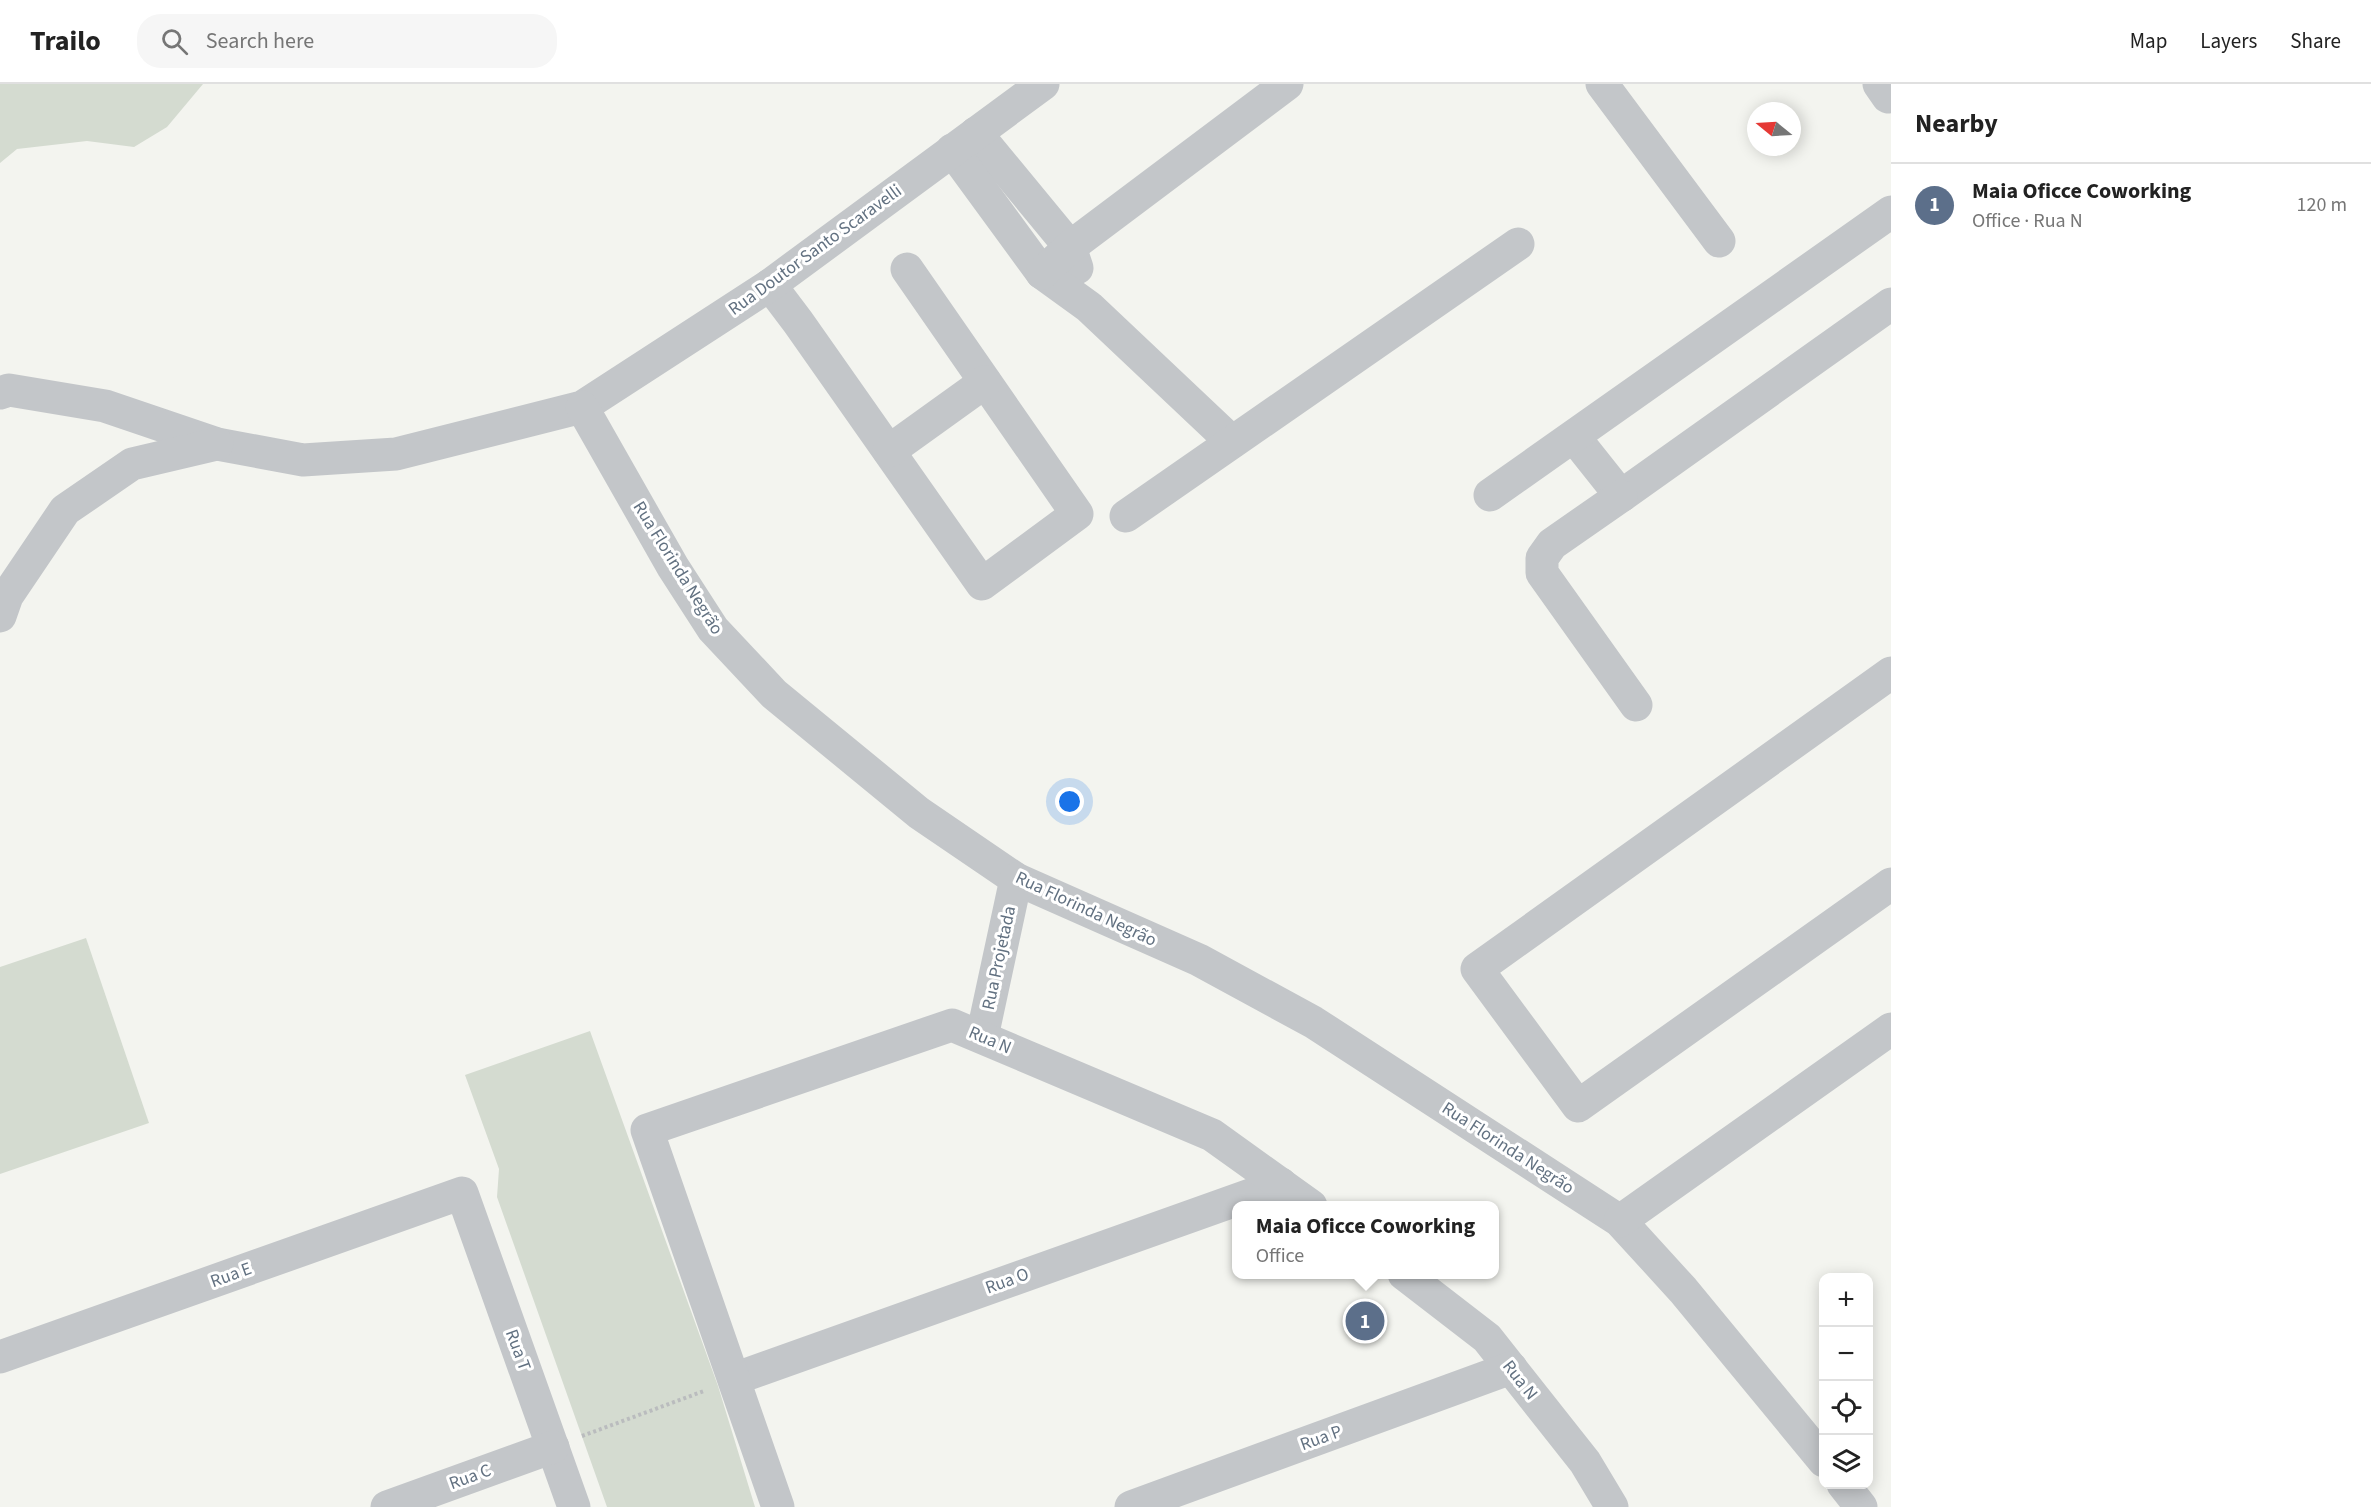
<!DOCTYPE html>
<meta charset="utf-8">
<style>
body{margin:0;font-family:"Source Sans 3",sans-serif;background:#f6f6f6;color:#222}
.controls{position:absolute;right:18px;bottom:18px;display:grid;overflow:hidden;border-radius:12px;box-shadow:0 3px 15px #0003}
.controls button{width:54px;height:54px;display:grid;place-items:center;padding:0;border:0;border-bottom:2px solid #e0e0e0;background:#fff;color:#222;font:30px sans-serif}
.compass{position:absolute;left:1747px;top:18px;width:54px;height:54px;border-radius:50%;background:#fff;box-shadow:0 3px 15px #0003;rotate:288deg}
.you{position:absolute;left:1070px;top:718px;width:21px;height:21px;margin:-15px;border:4px solid #fff;border-radius:50%;background:#1a73e8;box-shadow:0 0 0 9px #1a73e833}
.badge{display:grid;place-items:center;width:39px;height:39px;border-radius:50%;background:#111827;color:#fff;font-size:20px;font-weight:700}
.pin{position:absolute;translate:-50% -50%;border:3px solid #fff;box-shadow:0 2px 6px #0006}
.popup{position:absolute;left:1232px;top:1117px;width:267px;height:78px;box-sizing:border-box;display:grid;place-content:center;border-radius:12px;background:#fff;filter:drop-shadow(0 2px 4px #0005);font-size:20px;white-space:nowrap;color:#767676}
.popup b{font-size:22px;color:#222}
.popup::after{content:'';position:absolute;left:50%;top:100%;margin-left:-12px;border:12px solid transparent;border-top-color:#fff}
.list{margin:0;padding:0;list-style:none}
h2{display:flex;justify-content:space-between;align-items:center;height:78px;margin:0;padding:0 24px;font-size:26px}
h2 small{font-size:20px;font-weight:400;color:#767676}
.list li{display:grid;grid-template-columns:39px 1fr auto;gap:18px;align-items:center;box-sizing:border-box;height:84px;padding:0 24px;border-top:2px solid #e0e0e0}
.list b{display:block;font-size:22px;white-space:nowrap}
.list p{margin:0;font-size:20px;white-space:nowrap;color:#767676}
.list em{font-size:20px;font-style:normal;color:#767676}
.icon{flex:none;width:33px;height:33px;fill:none;stroke:currentColor;stroke-width:2;stroke-linecap:round;stroke-linejoin:round}
.map{position:relative;flex:none;width:1891px;height:1423px;overflow:hidden}
header{display:flex;align-items:center;gap:36px;box-sizing:border-box;height:84px;padding:0 30px;background:#fff;border-bottom:2px solid #e0e0e0}
header strong{font-size:28px}
nav{display:flex;gap:33px;margin-inline-start:auto;font-size:21px}
.search{width:420px;height:54px;background:#f6f6f6;display:flex;align-items:center;gap:15px;box-sizing:border-box;padding:0 21px;border-radius:24px;color:#767676;font-size:22px}
main{display:flex}
aside{flex:1;background:#fff}
.map>svg:first-child{display:block}
.green{fill:#d4dbd0}
.building{fill:#acb2b8}
.lines{fill:none;stroke-linecap:round;stroke-linejoin:round}
.path{stroke:#babcbe;stroke-width:4;stroke-dasharray:3 3;stroke-linecap:butt}
.minor{stroke:#c3c6c9;stroke-width:33}
.labels{text-anchor:middle;dominant-baseline:central;stroke-width:6;stroke-linejoin:round;paint-order:stroke}
.street-label{font-size:18px;fill:#627181;stroke:#fff}
</style>
<header>
<strong>Trailo</strong>
<div class="search"><svg class="icon" aria-label="search" viewBox="0 0 24 24"><circle cx="10" cy="10" r="6"/><path d="M15 15l6 6"/></svg>Search here</div>
<nav><a>Map</a><a>Layers</a><a>Share</a></nav>
</header>
<main>
<div class="map">
<svg width="1891" height="1423" viewBox="0 0 1891 1423">
<rect width="100%" height="100%" fill="#f3f4ef"/>
<g class="green">
<polygon points="0,0 203,0 167,43 134,63 87,57 17,65 0,79"/>
<polygon points="86,854 149,1039 0,1090 0,883"/>
<polygon points="590,947 718,1302 755,1423 607,1423 497,1113 499,1085 465,991"/>
</g>
<polygon class="building" points="1368,1226 1375,1240 1361,1247 1355,1235"/>
<g class="lines">
<polyline class="path" points="582,1352 704,1307"/>
<g class="minor">
<polyline points="1602,0 1719,157"/>
<polyline points="1879,0 1888,13"/>
<polyline points="976,49 1070,163 1077,184"/>
<polyline points="952,66 1042,189 1089,223 1232,358"/>
<polyline points="1042,189 1070,163 1287,0"/>
<polyline points="770,201 798,238 982,500 1077,430 907,185"/>
<polyline points="0,309 9,306 105,322 217,360 303,376 396,370 582,323 770,201 1043,0"/>
<polyline points="582,323 673,483 713,545 774,610 919,729 1016,795 1199,876 1313,938 1620,1137 1683,1206 1824,1377"/>
<polyline points="1574,353 1621,412 1891,220"/>
<polyline points="889,367 985,298"/>
<polyline points="1490,411 1891,128"/>
<polyline points="1621,412 1552,460 1542,474 1542,489 1636,621"/>
<polyline points="1126,432 1518,160"/>
<polyline points="0,532 7,512 65,426 132,380 217,360"/>
<polyline points="1891,589 1477,885 1578,1022 1891,800"/>
<polyline points="982,953 1016,795"/>
<polyline points="1620,1137 1891,945"/>
<polyline points="1404,1190 1487,1254 1585,1378 1612,1423"/>
<polyline points="0,1273 462,1109 574,1423"/>
<polyline points="734,1295 1281,1100"/>
<polyline points="1843,1400 1861,1423"/>
<polyline points="387,1423 553,1363"/>
<polyline points="778,1423 647,1046 952,941 1212,1051 1311,1122"/>
<polyline points="1131,1423 1511,1284"/>
</g>
</g>
<g class="labels">
<g class="street-label">
<text transform="translate(815 166) rotate(-36)">Rua Doutor Santo Scaravelli</text>
<text transform="translate(678 484) rotate(58)">Rua Florinda Negrão</text>
<text transform="translate(1086 825) rotate(25)">Rua Florinda Negrão</text>
<text transform="translate(999 874) rotate(-78)">Rua Projetada</text>
<text transform="translate(990 956) rotate(23)">Rua N</text>
<text transform="translate(1508 1064) rotate(33)">Rua Florinda Negrão</text>
<text transform="translate(231 1191) rotate(-20)">Rua E</text>
<text transform="translate(1007 1197) rotate(-20)">Rua O</text>
<text transform="translate(518 1266) rotate(70)">Rua T</text>
<text transform="translate(1520 1296) rotate(52)">Rua N</text>
<text transform="translate(1321 1354) rotate(-20)">Rua P</text>
<text transform="translate(470 1393) rotate(-20)">Rua C</text>
</g>
</g>
</svg>
<div class="controls">
<button>+</button>
<button>−</button>
<button><svg class="icon" aria-label="locate" viewBox="0 0 24 24"><circle cx="12" cy="12" r="6"/><path d="M12 2v4M12 18v4M2 12h4M18 12h4"/></svg></button>
<button><svg class="icon" aria-label="layers" viewBox="0 0 24 24"><path d="M12 4l9 5-9 5-9-5zM3 14l9 5 9-5"/></svg></button>
</div>
<svg class="compass" viewBox="-18 -18 36 36"><path d="M0-13l5 13h-10z" fill="#e53935"/><path d="M0 13l5-13h-10z" fill="#767676"/></svg>
<div class="you"></div>
<div class="pin badge" style="left:1365px;top:1237px;background:#5c6f8a">1</div>
<div class="popup"><b>Maia Oficce Coworking</b>Office</div>
</div>
<aside>
<h2>Nearby<small></small></h2>
<ul class="list">
<li><span class="badge" style="background:#5c6f8a">1</span><div><b>Maia Oficce Coworking</b><p>Office · Rua N</p></div><em>120 m</em></li>
</ul>
</aside>
</main>
